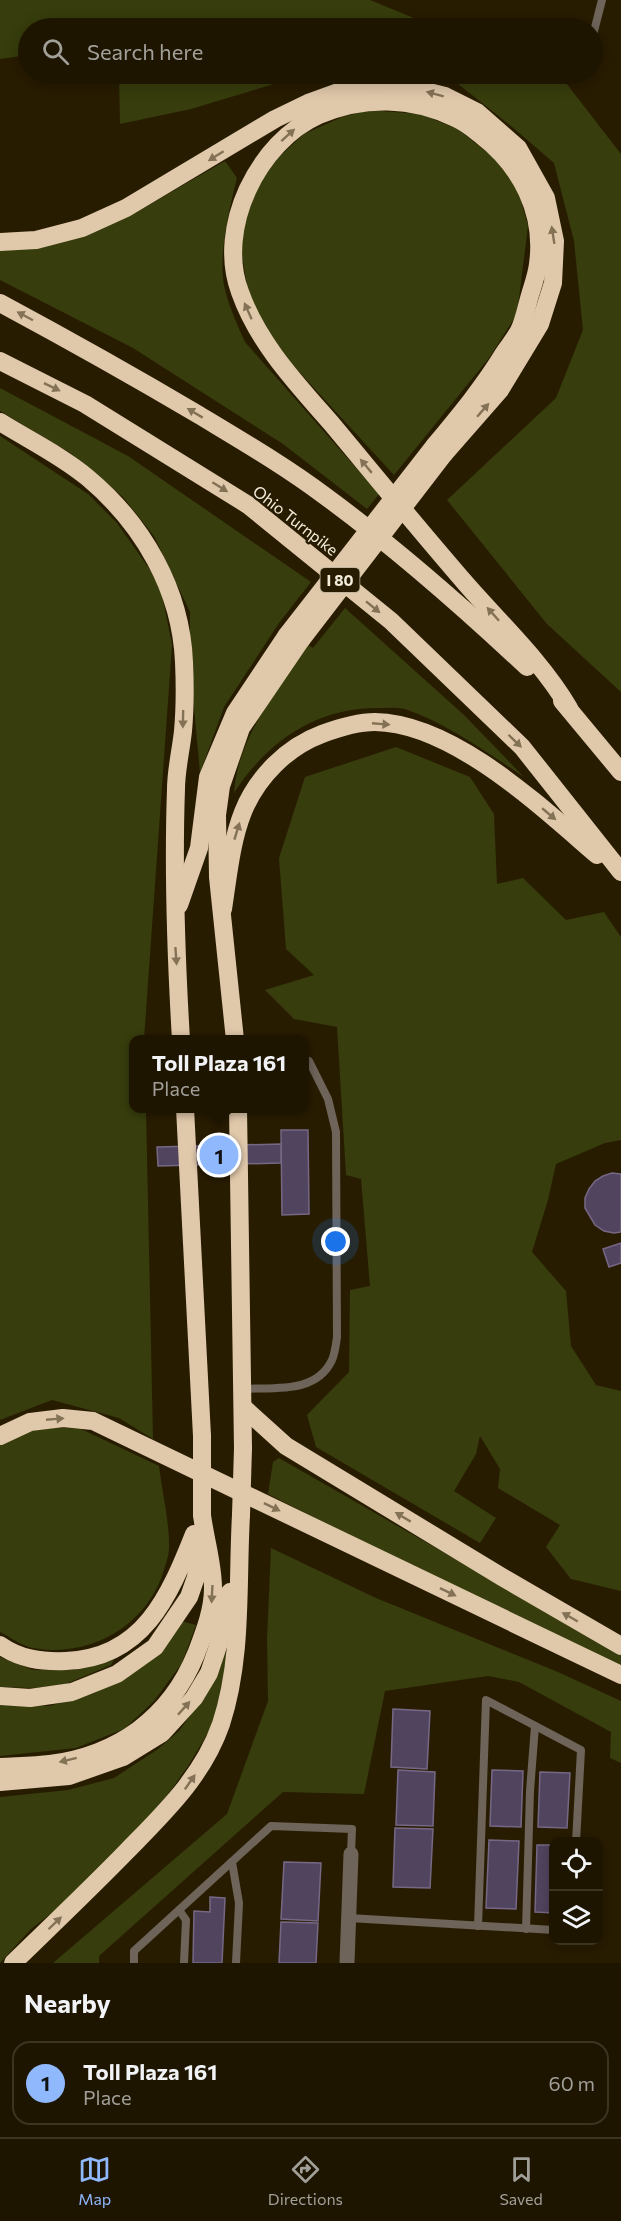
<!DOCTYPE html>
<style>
body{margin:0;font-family:Commissioner,sans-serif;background:#261e0a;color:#f1f3f6}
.controls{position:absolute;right:18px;bottom:18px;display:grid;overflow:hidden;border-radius:12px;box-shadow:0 3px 15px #0003}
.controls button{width:54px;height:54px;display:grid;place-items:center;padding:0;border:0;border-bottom:2px solid #3c3422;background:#1e1500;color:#f1f3f6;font:30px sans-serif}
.you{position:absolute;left:336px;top:1242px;width:21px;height:21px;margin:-15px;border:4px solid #fff;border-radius:50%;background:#1a73e8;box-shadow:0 0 0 9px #1a73e833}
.badge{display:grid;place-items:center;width:39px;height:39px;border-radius:50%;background:#8fb8fd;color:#111;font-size:20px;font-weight:700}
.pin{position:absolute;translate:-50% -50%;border:3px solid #fff;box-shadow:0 2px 6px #0006}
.popup{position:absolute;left:129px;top:1035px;width:180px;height:78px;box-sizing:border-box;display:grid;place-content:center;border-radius:12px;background:#1e1500;filter:drop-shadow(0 2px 4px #0005);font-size:20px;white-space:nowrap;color:#a19f99}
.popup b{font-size:22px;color:#f1f3f6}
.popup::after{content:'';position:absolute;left:50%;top:100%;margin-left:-12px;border:12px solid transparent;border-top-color:#1e1500}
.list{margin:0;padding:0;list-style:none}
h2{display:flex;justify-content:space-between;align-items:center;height:78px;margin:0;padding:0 24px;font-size:26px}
h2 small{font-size:20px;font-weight:400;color:#a19f99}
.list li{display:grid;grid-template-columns:39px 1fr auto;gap:18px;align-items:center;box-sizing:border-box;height:84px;margin:0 12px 12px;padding:0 12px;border:2px solid #3c3422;border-radius:18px}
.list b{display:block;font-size:22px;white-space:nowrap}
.list p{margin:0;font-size:20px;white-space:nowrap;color:#a19f99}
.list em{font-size:20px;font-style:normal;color:#a19f99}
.icon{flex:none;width:33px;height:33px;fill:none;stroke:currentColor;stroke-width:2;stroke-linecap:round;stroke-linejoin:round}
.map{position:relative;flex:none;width:621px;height:1963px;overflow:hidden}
.search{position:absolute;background:#1e1500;box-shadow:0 3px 15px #0003;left:18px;right:18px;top:18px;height:66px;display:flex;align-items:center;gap:15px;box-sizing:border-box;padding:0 21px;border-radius:33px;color:#a19f99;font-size:22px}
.sheet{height:174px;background:#1e1500}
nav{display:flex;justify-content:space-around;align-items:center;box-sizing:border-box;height:84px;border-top:2px solid #3c3422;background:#1e1500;font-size:16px;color:#a19f99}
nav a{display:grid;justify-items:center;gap:3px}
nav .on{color:#8fb8fd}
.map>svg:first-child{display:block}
.green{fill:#373d0c}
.building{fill:#51445f;stroke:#766885;stroke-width:1.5}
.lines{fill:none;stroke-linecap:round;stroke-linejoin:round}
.service{stroke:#6e6459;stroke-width:8}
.minor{stroke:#6e6459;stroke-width:15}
.motorway{stroke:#e0c8ab;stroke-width:18}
.motorway-bridge{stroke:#e0c8ab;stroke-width:18}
.oneway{fill:#847256}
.labels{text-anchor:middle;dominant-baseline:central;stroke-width:4.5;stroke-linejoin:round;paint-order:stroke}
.shield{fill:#281c00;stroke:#b6ae99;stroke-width:1.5}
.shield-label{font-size:15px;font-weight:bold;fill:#f3ecdb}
.street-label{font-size:16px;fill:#f3ecdb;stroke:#281c00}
</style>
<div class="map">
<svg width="621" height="1963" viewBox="0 0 621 1963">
<rect width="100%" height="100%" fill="#281c00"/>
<g class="green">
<polygon points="0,0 370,0 438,28 28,28 28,55 0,59"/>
<polygon points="119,74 307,74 191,109 120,124"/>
<polygon points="422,74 559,74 621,154 621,692 547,624 447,500 556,398 583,330 574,241 554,163 511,126 448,76"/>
<polygon points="369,110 420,114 458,129 494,158 518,189 528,226 517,314 489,358 394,475 291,363 258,319 248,292 240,242 250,200 273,162 304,134 342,117"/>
<path d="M225 161 237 178C230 205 218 257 224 285 228 305 237 324 245 342L379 494 367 509 283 444 133 348 0 280V248L135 213Z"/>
<polygon points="0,388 128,456 311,582 279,623 224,707 200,773 190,664 190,612 154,536 123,497 72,454 0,411"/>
<polygon points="0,436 88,494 117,523 160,584 172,645 144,1039 134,1040 134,1108 146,1109 153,1439 119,1418 52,1400 0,1420"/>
<path d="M345 608 464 715 524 777C486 752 448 724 405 709 396 707 386 708 377 708 315 708 267 742 234 793 238 737 277 690 308 645L313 648Z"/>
<polygon points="396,747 470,777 494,814 497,884 523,878 566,920 604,912 621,937 621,1140 605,1143 556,1164 548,1200 532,1252 566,1291 571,1346 596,1385 621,1391 621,1591 571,1579 546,1547 560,1525 498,1488 500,1469 480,1436 476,1454 454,1491 496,1518 480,1543 316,1447 307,1415 349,1372 350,1290 370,1286 361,1179 346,1175 337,1027 294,1019 265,990 314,975 286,949 279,858 305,777"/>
<path d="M54 1427 81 1429 159 1466C162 1492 169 1519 169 1544 170 1554 165 1566 162 1576 143 1628 88 1658 33 1648 22 1646 10 1637 0 1632V1442L32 1429Z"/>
<polygon points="279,1458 621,1654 621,1667 347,1534 268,1494 273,1462"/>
<polygon points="271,1548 376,1598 558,1672 621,1701 621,1763 610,1758 611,1732 519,1682 488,1676 385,1691 364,1794 283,1792 99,1956 99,1963 53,1963 227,1814 268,1701 267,1639"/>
<polygon points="181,1621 196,1625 182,1663 154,1701 124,1729 76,1748 0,1756 0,1703 49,1706 94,1693"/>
<polygon points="221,1650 228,1654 222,1694 209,1731 188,1766 144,1828 98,1877 31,1929 0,1963 0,1797 68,1790 114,1778 158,1749 179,1731 201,1700"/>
<polygon points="116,1656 111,1665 63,1685 34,1688 0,1687 0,1657 33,1670 73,1670"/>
</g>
<g class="building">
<polygon points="281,1130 308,1130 309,1214 282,1215"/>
<polygon points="281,1144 281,1163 158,1166 157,1147"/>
<polygon points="612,1173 621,1174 621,1232 614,1233 604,1231 595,1225 585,1208 585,1198 589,1189 595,1181 603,1176"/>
<polygon points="621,1243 621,1263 609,1267 603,1249"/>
<polygon points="393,1709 430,1711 427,1769 391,1767"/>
<polygon points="398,1770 435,1772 433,1826 396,1825"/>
<polygon points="492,1770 523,1771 521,1827 490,1826"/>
<polygon points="540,1772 570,1773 567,1828 538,1827"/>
<polygon points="395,1828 433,1829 430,1888 393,1887"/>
<polygon points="489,1840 519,1841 516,1909 486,1908"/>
<polygon points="537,1845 554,1845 554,1913 535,1912"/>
<polygon points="284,1862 321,1863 318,1921 281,1919"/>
<polygon points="210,1897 225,1898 222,1963 193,1963 194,1911 210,1912"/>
<polygon points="281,1922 318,1923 316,1963 279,1963"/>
</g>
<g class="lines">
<g class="service">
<polyline points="592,39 602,0"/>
<path d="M243 1389C275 1387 316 1394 332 1360 335 1353 336 1344 337 1337L336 1132 328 1099 309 1061 304 1060"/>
<polyline points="232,1862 239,1903 236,1963"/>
<polyline points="179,1910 186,1920 184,1963"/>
<polyline points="349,1918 554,1930"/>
<polyline points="478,1926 486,1700 581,1750 576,1842"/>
<polyline points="526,1929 530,1791 535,1726"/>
<polyline points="134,1963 134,1951 271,1826 352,1829 351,1854"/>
</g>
<polyline class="minor" points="347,1963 351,1854"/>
<g class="motorway">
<polyline points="0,242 36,240 82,228 126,208 275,119 308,103 344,90 378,84 413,88 445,96 477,112 518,148 546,198 555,241 553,283 540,324 500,390 444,454"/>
<path d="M0 303C67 339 133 376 199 415 242 441 285 466 325 496 396 548 463 607 527 667"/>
<polyline points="0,361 85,404 248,505 391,621 522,747 621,872"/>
<path d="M0 422C29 440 62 456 88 478 143 524 181 590 184 662 185 684 185 709 183 731 181 750 176 770 176 789 173 873 176 956 181 1040"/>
<path d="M435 445C460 415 484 386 504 353 510 344 518 335 521 326 525 316 527 305 530 295 533 285 537 274 538 264 545 213 521 166 482 136 473 129 465 122 455 118 412 97 364 96 319 115 258 142 216 228 240 292 258 343 296 383 331 423 376 477 421 532 467 585 502 625 542 662 569 708"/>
<polyline points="562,701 621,772"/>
<polyline points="179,905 199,848 208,777 235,713 287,635"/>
<path d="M223 909C228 877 231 842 243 812 257 777 287 747 322 734 338 728 357 722 375 722 453 723 541 807 597 855"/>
<polyline points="235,1040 218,877 217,815 221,786 241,728 301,640"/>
<polyline points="185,1108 202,1436"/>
<polyline points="238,1108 243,1448"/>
<polyline points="244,1408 286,1446 502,1577 621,1646"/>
<polyline points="0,1436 30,1422 63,1418 93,1421 621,1675"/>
<path d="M0 1645C20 1659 41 1662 66 1661 143 1658 169 1597 194 1534"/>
<polyline points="0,1696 30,1698 72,1692 117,1674 155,1647 189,1597 196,1577 199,1544"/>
<path d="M0 1767C17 1766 34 1766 50 1764 118 1755 170 1718 196 1654 204 1633 213 1611 213 1588 213 1564 205 1539 202 1515"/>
<polyline points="0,1782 69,1776 123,1757 162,1733 194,1698 209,1673 218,1646 230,1592"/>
<path d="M13 1963C51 1926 90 1889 127 1851 165 1812 203 1776 221 1724 243 1657 237 1584 241 1515"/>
</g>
<g class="motorway-bridge">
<polyline points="287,635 435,445"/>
<polyline points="301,640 444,454"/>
<polyline points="202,1515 202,1436"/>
<polyline points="241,1515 243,1448"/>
</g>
</g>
<defs><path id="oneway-solid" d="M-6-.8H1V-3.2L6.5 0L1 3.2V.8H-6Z" transform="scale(1.5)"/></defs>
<g class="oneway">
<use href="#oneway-solid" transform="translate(435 94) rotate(-165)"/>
<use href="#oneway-solid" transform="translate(288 135) rotate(-42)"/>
<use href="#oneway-solid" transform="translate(216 156) rotate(148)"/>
<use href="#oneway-solid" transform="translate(553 235) rotate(-99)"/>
<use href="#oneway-solid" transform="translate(248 311) rotate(-114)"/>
<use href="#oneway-solid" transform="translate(25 316) rotate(-152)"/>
<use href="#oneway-solid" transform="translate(52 387) rotate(26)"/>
<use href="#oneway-solid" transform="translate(483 410) rotate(-49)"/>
<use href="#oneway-solid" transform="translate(195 413) rotate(-149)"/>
<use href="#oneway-solid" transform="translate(366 466) rotate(-130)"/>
<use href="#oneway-solid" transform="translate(220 487) rotate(32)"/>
<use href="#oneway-solid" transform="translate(373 607) rotate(39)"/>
<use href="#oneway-solid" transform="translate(493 614) rotate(-132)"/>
<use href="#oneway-solid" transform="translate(183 719) rotate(91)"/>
<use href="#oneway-solid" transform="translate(381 724) rotate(5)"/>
<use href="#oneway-solid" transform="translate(515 741) rotate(44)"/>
<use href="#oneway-solid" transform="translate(549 814) rotate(40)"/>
<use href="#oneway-solid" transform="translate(237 831) rotate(-73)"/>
<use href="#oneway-solid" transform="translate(176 956) rotate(86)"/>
<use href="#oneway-solid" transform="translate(55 1419) rotate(-5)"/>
<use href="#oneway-solid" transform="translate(272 1507) rotate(26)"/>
<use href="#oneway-solid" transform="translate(403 1517) rotate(-149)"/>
<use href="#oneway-solid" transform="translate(448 1592) rotate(26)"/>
<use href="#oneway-solid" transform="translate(212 1594) rotate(93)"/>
<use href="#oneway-solid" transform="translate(570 1617) rotate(-150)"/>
<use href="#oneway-solid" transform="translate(184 1708) rotate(-48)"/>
<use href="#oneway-solid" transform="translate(68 1760) rotate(166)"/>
<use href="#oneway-solid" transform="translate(190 1782) rotate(-55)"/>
<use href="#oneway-solid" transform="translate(55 1923) rotate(-44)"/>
</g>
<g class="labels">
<rect class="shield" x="320.5" y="568" width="39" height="24" rx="4.5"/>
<g class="shield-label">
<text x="340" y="580">I 80</text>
</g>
<g class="street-label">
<text transform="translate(296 520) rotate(38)">Ohio Turnpike</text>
</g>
</g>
</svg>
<div class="controls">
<button><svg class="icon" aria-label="locate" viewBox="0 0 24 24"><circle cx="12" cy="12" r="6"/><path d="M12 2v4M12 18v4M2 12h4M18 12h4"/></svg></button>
<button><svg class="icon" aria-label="layers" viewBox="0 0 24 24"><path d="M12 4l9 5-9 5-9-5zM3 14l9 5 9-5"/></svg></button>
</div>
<div class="you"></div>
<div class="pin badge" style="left:219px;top:1155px">1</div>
<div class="popup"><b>Toll Plaza 161</b>Place</div>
<div class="search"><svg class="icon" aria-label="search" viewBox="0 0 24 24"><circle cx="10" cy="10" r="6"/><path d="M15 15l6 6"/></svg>Search here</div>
</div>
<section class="sheet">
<h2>Nearby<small></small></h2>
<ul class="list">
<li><span class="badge">1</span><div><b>Toll Plaza 161</b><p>Place</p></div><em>60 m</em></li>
</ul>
</section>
<nav>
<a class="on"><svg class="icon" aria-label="map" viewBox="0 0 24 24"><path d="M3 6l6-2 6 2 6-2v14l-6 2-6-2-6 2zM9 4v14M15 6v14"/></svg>Map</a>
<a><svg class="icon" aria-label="directions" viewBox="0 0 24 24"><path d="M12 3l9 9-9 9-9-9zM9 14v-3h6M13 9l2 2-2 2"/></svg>Directions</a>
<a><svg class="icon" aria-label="saved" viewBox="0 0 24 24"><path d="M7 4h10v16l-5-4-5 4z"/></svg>Saved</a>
</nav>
